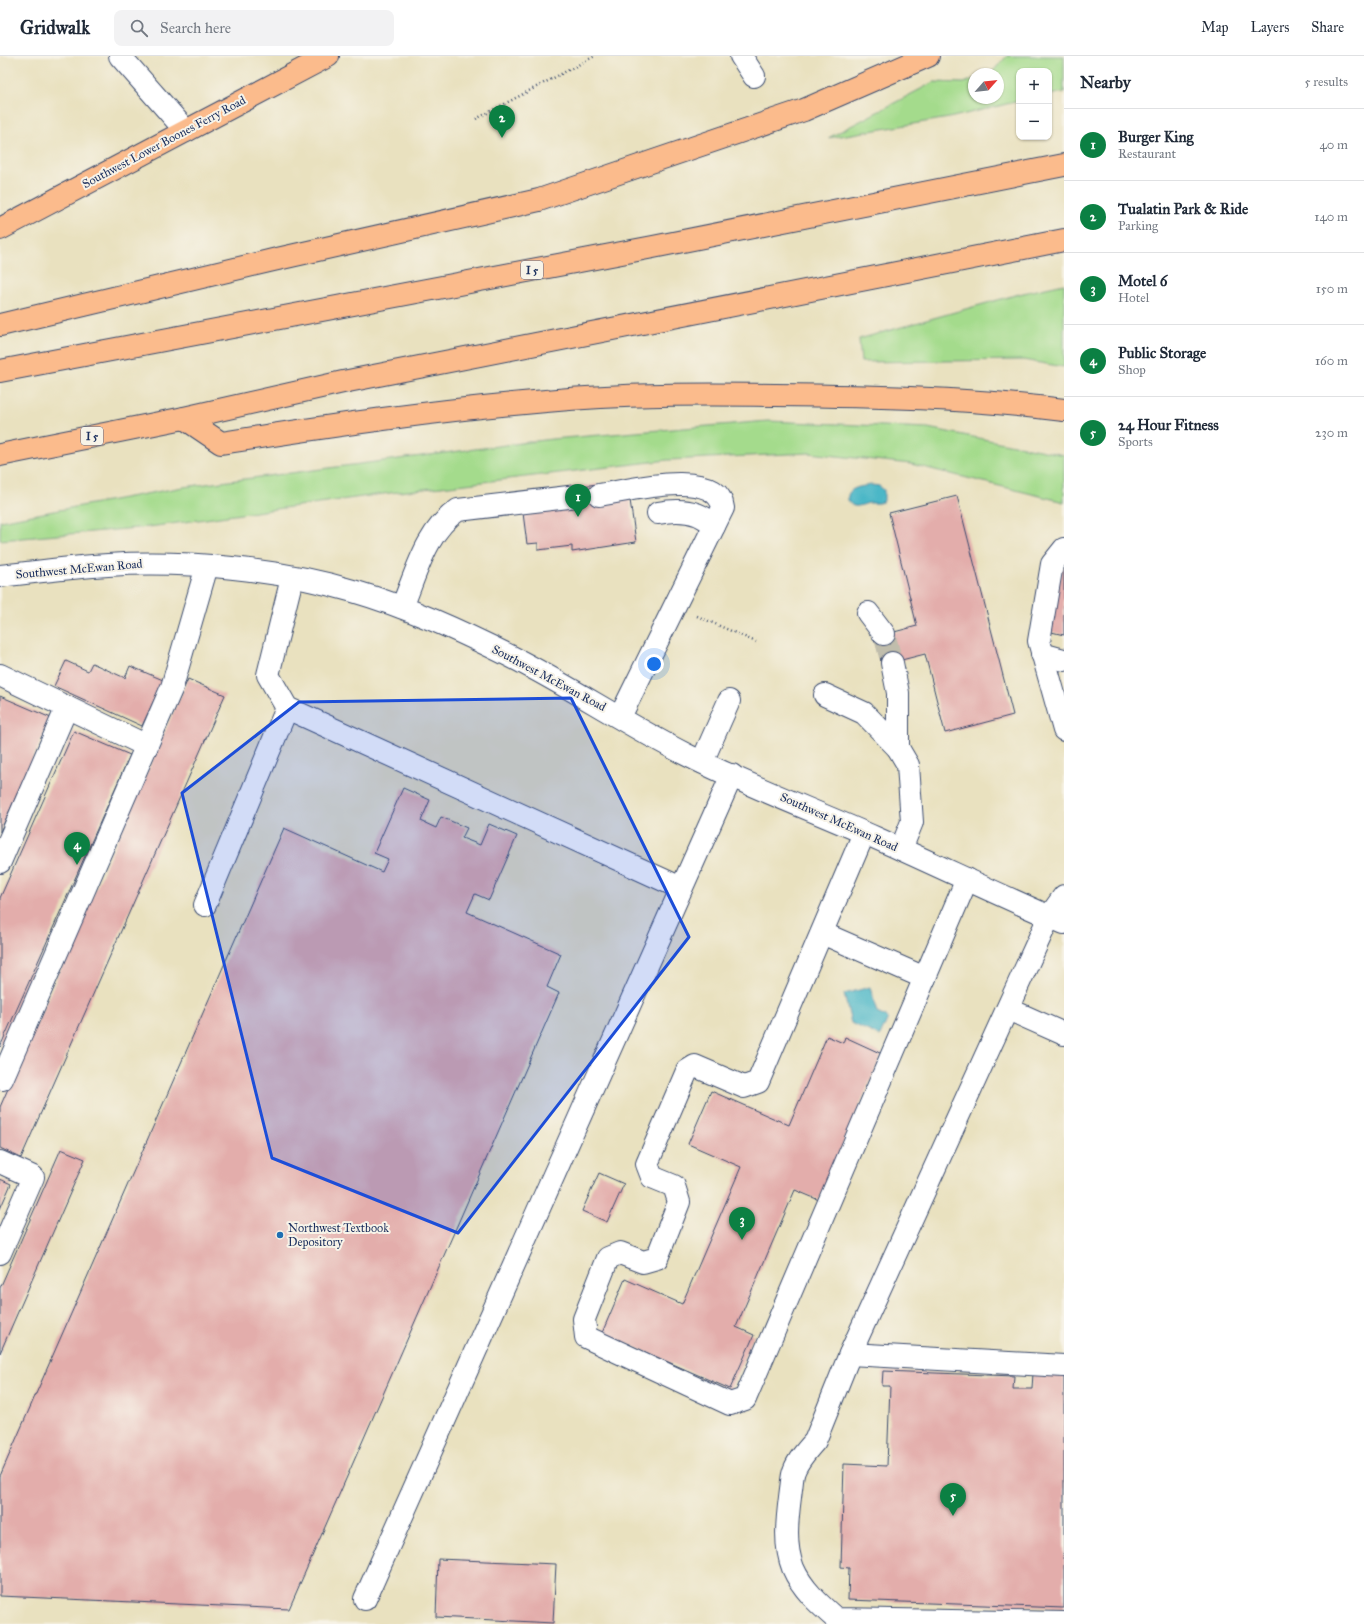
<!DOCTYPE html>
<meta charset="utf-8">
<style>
body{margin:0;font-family:"IM FELL Great Primer",serif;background:#f2f2f3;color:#1f2937}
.controls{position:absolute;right:12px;top:12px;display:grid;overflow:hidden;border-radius:8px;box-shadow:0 1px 3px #0004}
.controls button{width:36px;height:36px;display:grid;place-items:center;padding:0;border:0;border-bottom:1px solid #e0e1e3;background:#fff;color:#1f2937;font:20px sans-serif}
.compass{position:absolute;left:968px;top:12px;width:36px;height:36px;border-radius:50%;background:#fff;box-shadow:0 1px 3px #0004;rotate:63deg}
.you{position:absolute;left:654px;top:608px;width:14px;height:14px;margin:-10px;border:3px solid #fff;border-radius:50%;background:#1a73e8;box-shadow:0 0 0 6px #1a73e833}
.badge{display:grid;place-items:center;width:26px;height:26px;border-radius:50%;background:#0b8043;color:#fff;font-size:13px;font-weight:700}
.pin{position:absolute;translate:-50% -33px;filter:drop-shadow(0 1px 2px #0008)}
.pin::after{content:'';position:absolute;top:21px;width:14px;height:12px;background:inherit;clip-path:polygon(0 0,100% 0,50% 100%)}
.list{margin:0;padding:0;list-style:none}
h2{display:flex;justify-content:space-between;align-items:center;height:52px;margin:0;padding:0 16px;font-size:17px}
h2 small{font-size:13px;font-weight:400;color:#747a83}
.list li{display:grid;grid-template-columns:26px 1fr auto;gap:12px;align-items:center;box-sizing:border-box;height:72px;padding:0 16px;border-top:1px solid #e0e1e3}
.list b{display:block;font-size:15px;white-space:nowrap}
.list p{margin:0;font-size:13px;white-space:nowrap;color:#747a83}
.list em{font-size:13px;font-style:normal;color:#747a83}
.icon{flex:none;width:22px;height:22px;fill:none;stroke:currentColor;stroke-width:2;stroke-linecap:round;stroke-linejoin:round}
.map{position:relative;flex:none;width:1064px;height:1568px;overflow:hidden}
header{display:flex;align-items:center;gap:24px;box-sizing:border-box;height:56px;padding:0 20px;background:#fff;border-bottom:1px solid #e0e1e3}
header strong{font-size:19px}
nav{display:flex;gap:22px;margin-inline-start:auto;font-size:14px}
.search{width:280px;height:36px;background:#f2f2f3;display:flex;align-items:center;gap:10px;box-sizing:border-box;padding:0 14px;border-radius:8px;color:#747a83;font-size:15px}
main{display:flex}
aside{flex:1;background:#fff}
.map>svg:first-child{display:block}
.green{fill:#a4db8c;stroke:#608575}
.water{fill:#4bb7c7;stroke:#337392}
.building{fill:#e3adab}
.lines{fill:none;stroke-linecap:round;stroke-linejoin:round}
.minor-tunnel{stroke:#c0bdac;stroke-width:22;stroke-dasharray:22 11;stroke-linecap:butt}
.minor-casing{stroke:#3a4a6d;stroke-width:24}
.major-casing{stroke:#3a4a6d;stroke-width:24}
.highway-casing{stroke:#3a4a6d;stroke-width:24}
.path{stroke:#3a4a6d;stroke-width:2.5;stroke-dasharray:1 3;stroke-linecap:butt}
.minor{stroke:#fff;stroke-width:22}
.major{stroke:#fbbb8c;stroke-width:22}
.highway{stroke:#fbbb8c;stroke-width:22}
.marked{fill:#1d4ed8;fill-opacity:0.2;stroke:#1d4ed8;stroke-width:3;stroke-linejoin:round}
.poi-dot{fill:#1f6fb2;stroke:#f7f3e8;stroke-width:1.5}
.labels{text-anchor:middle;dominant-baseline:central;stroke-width:4;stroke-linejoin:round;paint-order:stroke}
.shield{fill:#f7f3e8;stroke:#5d6a87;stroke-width:1}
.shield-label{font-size:11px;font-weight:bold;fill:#1b2f5e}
.street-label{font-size:12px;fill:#1b2f5e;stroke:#f7f3e8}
.poi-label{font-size:12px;fill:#1b2f5e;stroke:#f7f3e8;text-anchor:start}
</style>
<header>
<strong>Gridwalk</strong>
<div class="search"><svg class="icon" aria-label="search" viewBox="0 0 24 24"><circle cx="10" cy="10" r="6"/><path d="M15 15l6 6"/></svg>Search here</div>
<nav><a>Map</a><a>Layers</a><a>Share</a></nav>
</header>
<main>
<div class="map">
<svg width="1064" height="1568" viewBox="0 0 1064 1568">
<rect width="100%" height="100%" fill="#f7f3e8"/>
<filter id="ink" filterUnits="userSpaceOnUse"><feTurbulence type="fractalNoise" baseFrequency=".025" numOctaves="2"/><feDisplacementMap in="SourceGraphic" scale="8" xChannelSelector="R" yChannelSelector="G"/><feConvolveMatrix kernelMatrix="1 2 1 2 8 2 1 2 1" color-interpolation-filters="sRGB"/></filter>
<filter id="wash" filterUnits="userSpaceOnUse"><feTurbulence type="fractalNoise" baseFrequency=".012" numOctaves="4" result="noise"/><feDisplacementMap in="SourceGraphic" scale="16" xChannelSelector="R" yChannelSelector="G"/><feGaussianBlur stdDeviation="0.9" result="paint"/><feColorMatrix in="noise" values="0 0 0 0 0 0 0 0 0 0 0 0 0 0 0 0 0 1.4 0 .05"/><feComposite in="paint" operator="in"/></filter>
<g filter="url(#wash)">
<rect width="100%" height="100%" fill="#e9e1bf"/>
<g class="green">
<polygon points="1007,0 1064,0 1064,36 1049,39 1049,15 1019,15 1019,45 949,62 828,82 934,26 964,27 974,23 974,42 998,42 998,18 987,18 992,16"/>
<polygon points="1064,228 1064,311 1023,304 861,306 859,283 1019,238"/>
<polygon points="768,365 928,372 1064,399 1064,446 911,408 809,397 668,404 390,437 149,471 0,484 0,465 183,431 552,383"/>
</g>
<g class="water">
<path d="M872 429 879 430 884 434V445C879 448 875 447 869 447 864 448 859 451 854 450 851 449 848 446 848 443 846 431 864 430 872 429Z"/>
<polygon points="870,931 877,957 888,962 880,980 851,967 844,938"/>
</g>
<g id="blocks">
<g class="building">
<polygon points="597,428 599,439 630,444 636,486 572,496 572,490 538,494 538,487 527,488 523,457 576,431"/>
<polygon points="957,440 1013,659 945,677 925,598 882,609 875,581 917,570 889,457"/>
<polygon points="1062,512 1064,512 1064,579 1047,575"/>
<polygon points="66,605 88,615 92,607 125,622 130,610 163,624 142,670 54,630"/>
<polygon points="188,623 225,639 21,1102 0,1092 0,1051"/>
<polygon points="0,640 51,662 0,776"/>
<polygon points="74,675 130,699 0,991 0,842"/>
<polygon points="403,732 430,744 421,765 436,772 441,761 467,772 462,782 480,789 489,768 517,780 489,844 475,838 467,856 561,898 547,931 559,937 289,1553 0,1540 0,1420 284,772 382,816 388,803 374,797"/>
<polygon points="827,980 843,987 845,981 882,998 819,1144 795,1134 736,1271 754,1279 730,1333 602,1277 625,1223 682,1248 741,1111 688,1088 711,1035 789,1069"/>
<polygon points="61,1093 85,1103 0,1297 0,1232"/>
<polygon points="599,1117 624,1128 607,1166 582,1155"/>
<polygon points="0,1123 11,1128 0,1153"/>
<polygon points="883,1315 1014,1320 1013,1333 1032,1333 1033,1317 1064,1319 1064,1552 848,1544 849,1512 841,1511 844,1408 887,1410 890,1330 882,1330"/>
<polygon points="438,1503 556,1508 553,1567 436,1561"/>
</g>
</g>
</g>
<g filter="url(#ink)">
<use href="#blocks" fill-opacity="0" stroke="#3a4a6d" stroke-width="1"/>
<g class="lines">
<polyline class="minor-tunnel" points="884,578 892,607"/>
<defs>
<g id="minor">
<polyline points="120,0 186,75"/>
<polyline points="741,0 754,20"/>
<path d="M599 439C626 435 718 410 723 452L620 661"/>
<path d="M658 457C678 453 700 454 714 470"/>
<polyline points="1064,493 1052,508 1039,585 1064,674"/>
<path d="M0 520C36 516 72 511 108 509 184 504 280 513 353 535 408 551 460 575 512 601 571 631 627 669 687 699 748 730 813 754 876 782 939 810 1001 840 1064 867"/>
<polyline points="292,522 268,619 287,652 681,832"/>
<path d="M402 551C416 518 426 475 458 454L577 440"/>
<polyline points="868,557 884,578"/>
<polyline points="1042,598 1064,604"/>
<polyline points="892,607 898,637 898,692"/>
<polyline points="0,619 147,690"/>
<polyline points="825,639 864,657 898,692 908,709 912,766 901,793"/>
<polyline points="702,706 729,645"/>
<polyline points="864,777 758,1026 744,1031 695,1010 687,1015 647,1108 652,1121 674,1130 679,1146 657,1202 643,1206 620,1197 608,1202 584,1263 586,1281 730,1348 745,1343 967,823"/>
<polyline points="0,806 67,651"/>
<polyline points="205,849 287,652"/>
<polyline points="822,877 925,922"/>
<polyline points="1008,953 1064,978"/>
<polyline points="0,1022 2,1023 172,631 207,510"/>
<polyline points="0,1106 33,1121 0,1197"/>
<polyline points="850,1298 1049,861 1064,840"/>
<path d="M1064 1310 850 1298 815 1385C807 1394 798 1404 794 1415 792 1420 792 1427 791 1433 788 1458 783 1487 793 1512 802 1533 819 1548 836 1563L1064 1567"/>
<polyline points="365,1543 732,719"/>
</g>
<polyline id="major" points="0,173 328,0"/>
<g id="highway">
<polyline points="0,269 273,204 539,144 804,54 928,0"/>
<polyline points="0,315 653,191 1064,109"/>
<path d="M184 362 221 387C329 370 437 354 546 345 622 338 699 338 775 339 872 340 968 342 1064 354"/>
<polyline points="0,399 184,362 343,326 1064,184"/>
</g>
</defs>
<use href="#minor" class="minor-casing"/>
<use href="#major" class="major-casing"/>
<use href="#highway" class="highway-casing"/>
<g class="path">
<polyline points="476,63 595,0"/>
<polyline points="697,560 756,586"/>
</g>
<use href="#minor" class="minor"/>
<use href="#major" class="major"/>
<use href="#highway" class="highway"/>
</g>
</g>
<path class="marked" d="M571 642 689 881 458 1177 272 1102 182 737 299 646Z"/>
<circle class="poi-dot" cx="280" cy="1179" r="4"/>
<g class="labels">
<g class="shield">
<rect x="521" y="205" width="22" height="18" rx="3"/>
<rect x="81" y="371" width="22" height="18" rx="3"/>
</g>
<g class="shield-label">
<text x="532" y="214">I 5</text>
<text x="92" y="380">I 5</text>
</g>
<g class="street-label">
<text transform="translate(164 86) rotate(-28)">Southwest Lower Boones Ferry Road</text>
<text transform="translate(79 513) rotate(-5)">Southwest McEwan Road</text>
<text transform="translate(549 622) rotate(28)">Southwest McEwan Road</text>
<text transform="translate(839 766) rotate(24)">Southwest McEwan Road</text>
</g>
<g class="poi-label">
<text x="288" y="1172">Northwest Textbook<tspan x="288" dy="14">Depository</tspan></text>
</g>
</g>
</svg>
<div class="controls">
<button>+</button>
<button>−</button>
</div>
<svg class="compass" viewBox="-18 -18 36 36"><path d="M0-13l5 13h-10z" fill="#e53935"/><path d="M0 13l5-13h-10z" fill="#747a83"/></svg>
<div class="you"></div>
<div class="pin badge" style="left:578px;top:461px">1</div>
<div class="pin badge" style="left:502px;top:82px">2</div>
<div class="pin badge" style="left:742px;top:1184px">3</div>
<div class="pin badge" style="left:77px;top:809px">4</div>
<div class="pin badge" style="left:953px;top:1460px">5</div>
</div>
<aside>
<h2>Nearby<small>5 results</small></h2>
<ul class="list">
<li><span class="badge">1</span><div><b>Burger King</b><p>Restaurant</p></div><em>40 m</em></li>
<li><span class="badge">2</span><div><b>Tualatin Park &amp; Ride</b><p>Parking</p></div><em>140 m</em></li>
<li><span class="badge">3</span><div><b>Motel 6</b><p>Hotel</p></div><em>150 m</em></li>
<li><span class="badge">4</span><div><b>Public Storage</b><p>Shop</p></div><em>160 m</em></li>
<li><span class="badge">5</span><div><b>24 Hour Fitness</b><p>Sports</p></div><em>230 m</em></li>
</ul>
</aside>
</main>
